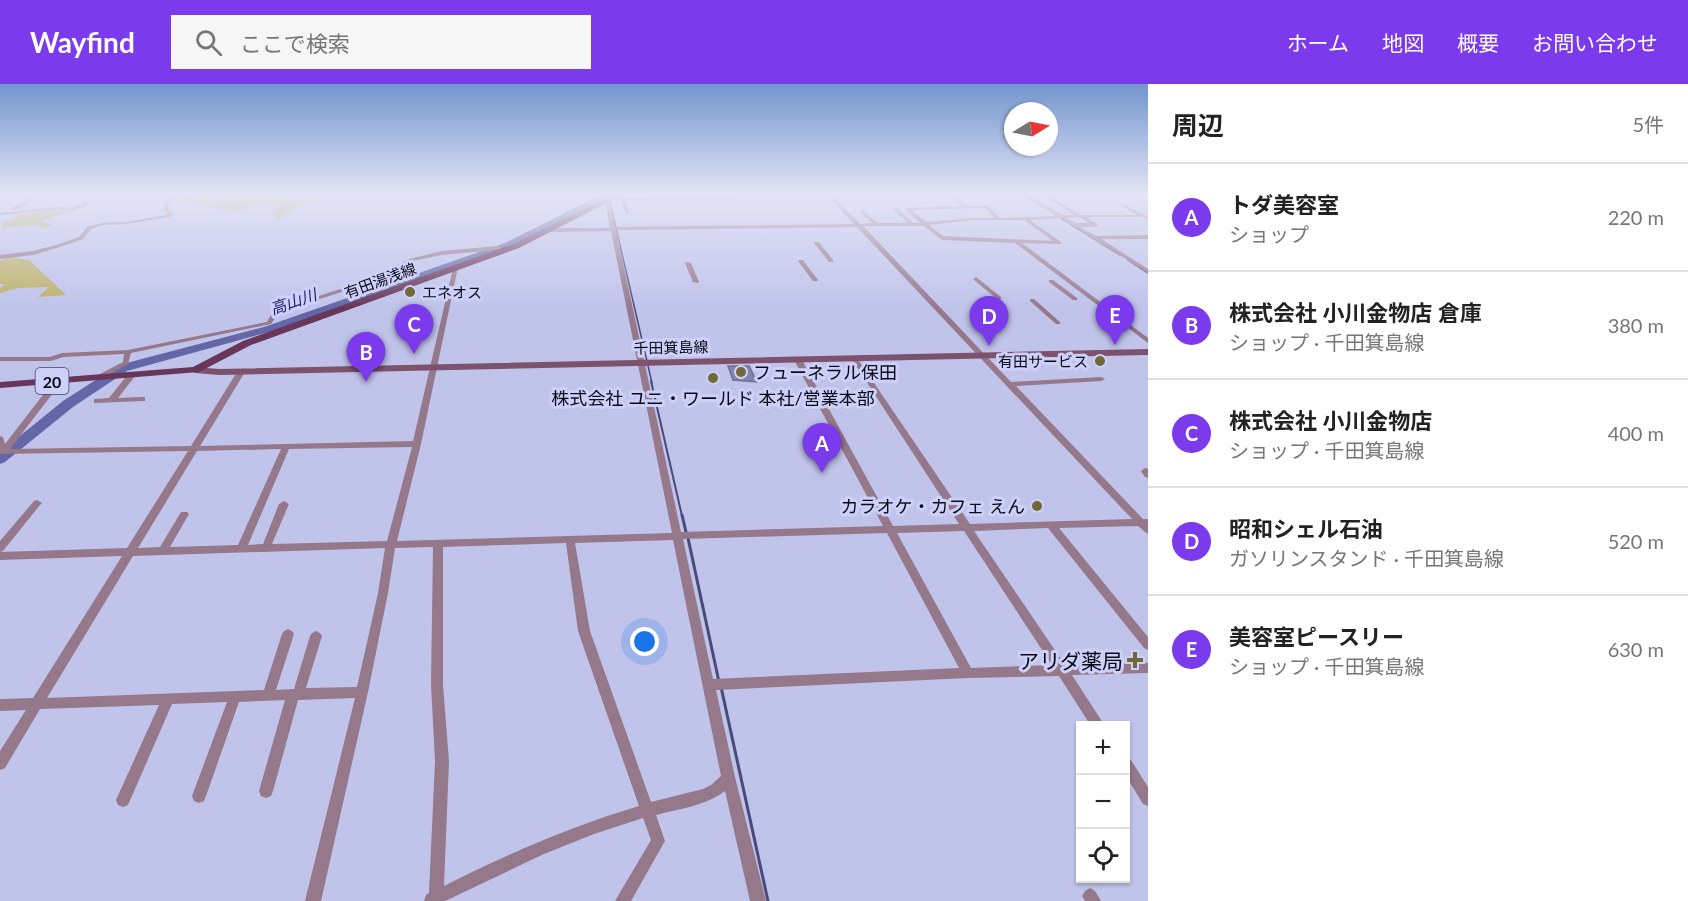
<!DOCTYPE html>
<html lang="ja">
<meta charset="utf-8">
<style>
body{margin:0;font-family:Lato,"Noto Sans JP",sans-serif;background:#f6f6f6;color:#222}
.controls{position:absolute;right:18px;bottom:18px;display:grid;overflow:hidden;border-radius:0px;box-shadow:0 2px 4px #0004}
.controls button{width:54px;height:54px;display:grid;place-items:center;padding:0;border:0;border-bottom:2px solid #e0e0e0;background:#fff;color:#222;font:30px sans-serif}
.compass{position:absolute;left:1004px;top:18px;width:54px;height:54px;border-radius:50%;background:#fff;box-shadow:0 2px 4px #0004;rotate:80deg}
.you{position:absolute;left:645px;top:558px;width:21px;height:21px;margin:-15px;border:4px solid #fff;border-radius:50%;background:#1a73e8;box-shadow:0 0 0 9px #1a73e833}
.badge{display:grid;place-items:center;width:39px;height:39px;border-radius:50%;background:#7c3aed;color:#fff;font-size:20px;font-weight:700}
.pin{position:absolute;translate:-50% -50px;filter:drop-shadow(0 2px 3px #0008)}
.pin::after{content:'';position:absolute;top:32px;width:21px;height:18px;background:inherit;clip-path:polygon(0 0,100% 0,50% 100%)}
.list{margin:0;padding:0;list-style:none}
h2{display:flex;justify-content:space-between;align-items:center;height:78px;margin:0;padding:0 24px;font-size:26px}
h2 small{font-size:20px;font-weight:400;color:#767676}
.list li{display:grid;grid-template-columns:39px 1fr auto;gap:18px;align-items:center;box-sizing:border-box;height:108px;padding:0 24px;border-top:2px solid #e0e0e0}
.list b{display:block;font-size:22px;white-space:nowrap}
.list p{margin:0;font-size:20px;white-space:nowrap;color:#767676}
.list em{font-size:20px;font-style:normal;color:#767676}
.icon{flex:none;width:33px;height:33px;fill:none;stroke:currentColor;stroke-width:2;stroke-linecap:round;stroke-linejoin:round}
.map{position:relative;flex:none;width:1148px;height:817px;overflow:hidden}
header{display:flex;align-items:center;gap:36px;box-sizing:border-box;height:84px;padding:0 30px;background:#7c3aed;color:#fff}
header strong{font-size:28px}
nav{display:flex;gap:33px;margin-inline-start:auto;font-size:21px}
.search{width:420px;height:54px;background:#f6f6f6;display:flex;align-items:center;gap:15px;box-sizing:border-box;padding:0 21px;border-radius:0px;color:#767676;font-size:22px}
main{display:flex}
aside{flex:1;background:#fff}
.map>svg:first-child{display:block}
.green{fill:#bdb166}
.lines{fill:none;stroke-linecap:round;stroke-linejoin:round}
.stream-far2{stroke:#484a7c;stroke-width:1.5}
.stream-far1{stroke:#484a7c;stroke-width:2}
.stream{stroke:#484a7c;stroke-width:3}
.river{fill:#6366a7;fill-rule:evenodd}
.building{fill:#8386aa;stroke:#6e7194;stroke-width:1.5}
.minor{fill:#96788b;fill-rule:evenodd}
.secondary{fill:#7c526d;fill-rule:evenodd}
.primary{fill:#683658;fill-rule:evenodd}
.poi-dot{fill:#706835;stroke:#cdd1f9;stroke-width:2}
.labels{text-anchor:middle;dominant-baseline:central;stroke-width:6;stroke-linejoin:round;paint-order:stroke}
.far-street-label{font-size:15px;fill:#0a0a17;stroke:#cdd1f9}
.far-poi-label{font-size:15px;fill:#0a0a17;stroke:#cdd1f9;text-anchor:start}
.far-water-label{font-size:16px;font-style:italic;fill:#251a6a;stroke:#cdd1f9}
.shield{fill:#cdd1f9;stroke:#44465b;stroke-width:1.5}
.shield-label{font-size:16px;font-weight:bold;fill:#0a0a17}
.poi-label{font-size:18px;fill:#0a0a17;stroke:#cdd1f9;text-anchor:start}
.near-poi-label{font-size:21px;fill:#0a0a17;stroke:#cdd1f9;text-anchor:end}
</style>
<header>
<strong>Wayfind</strong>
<div class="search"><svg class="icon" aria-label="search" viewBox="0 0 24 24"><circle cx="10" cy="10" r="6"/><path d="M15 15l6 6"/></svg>ここで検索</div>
<nav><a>ホーム</a><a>地図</a><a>概要</a><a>お問い合わせ</a></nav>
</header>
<main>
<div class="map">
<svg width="1148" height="817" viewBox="0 0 1148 817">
<rect width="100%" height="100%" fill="#c0c4eb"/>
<g class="green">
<polygon points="183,110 258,110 266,114 291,110 325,110 277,135 272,129 280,123 278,121 252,122 237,128 188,119"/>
<polygon points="75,126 41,137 52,141 45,144 36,141 2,144 2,137 13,136 14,131 43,127"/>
<polygon points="10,173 29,176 66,211 38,213 49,203 18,204 0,209 0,204 5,200 0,200 0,177"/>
</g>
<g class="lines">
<g class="stream-far2">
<polyline points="1022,110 1041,122"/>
<polyline points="610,118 652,299"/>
<polyline points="1059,133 1120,171"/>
<polyline points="1128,176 1148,189"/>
</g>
<polyline class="stream-far1" points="651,297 682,432"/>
<g class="stream">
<polyline points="682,431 686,448"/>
<polyline points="688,454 719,598"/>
<polyline points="721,603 768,817"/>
</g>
<polygon class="river" points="603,110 614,110 511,163 272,247 127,287 73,323 5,378 0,380 0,368 63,317 119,281 264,243 505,159"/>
</g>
<polygon class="building" points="728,282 749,282 757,298 733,296"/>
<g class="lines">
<g class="minor">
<path d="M31 110H35C30 119 22 125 12 126V124L27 116Z"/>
<polygon points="172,110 177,110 168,120 168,125 174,130 169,133 126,140 102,141 91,145 83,155 60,163 33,171 0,175 0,171 33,167 56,161 79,153 87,143 102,139 126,138 166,131 169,130 164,125 164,120"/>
<path d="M827 110H953L969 122H989L999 134 1056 132 1023 110H1029L1063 131H1074L1042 110H1048L1080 131H1137L1123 123V122L1125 121 1148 133V136L1142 133H1087L1098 141 1095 143H1080L1096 152 1148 151V155H1101L1148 185V189L1061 134 1030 136 1061 158V160L1022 159 1148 254V259L1015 159 942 156 924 142H863L1011 298 1101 293 1105 295 1101 297 1016 302 1143 435H1148V450L1145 448 1138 442 1059 444 1148 553V566L1144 564 1048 444 974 447 1065 581 1148 579V589L1072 591 1105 642H1091L1059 592 968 594 716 606 735 693 766 817H750L725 707C705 722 679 725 656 731L665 757 631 817H615L651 756 643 734 594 750 544 770 445 817H424L426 811 429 809 435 677 431 601 433 463 395 464 388 509 368 608 321 817H305L355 614 298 616 273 707 271 712 266 714 261 712 259 707 285 616 239 618 206 712 204 717 199 719 194 717 192 712 227 618 172 620 128 721 123 723 118 721 116 716 159 621 40 625 5 684 0 686V667L26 626 0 627V615L33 614 122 472 0 476V468L127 464 188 367 0 370V352L3 353 5 360 56 294H62L63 296 10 365 191 362 237 288 241 286 245 288 200 362 413 357 453 184 458 183 421 360 397 457 672 449 611 147 549 148 546 146 549 144H610L605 117 607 116 609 117 615 143 854 140 829 113 626 116 629 128 627 129 625 128 621 116H611L609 115 611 114ZM949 111 963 122 906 124V126L920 139H913L896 124 894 125V126L908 139H878L862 126 860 127V128L872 139 860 140 834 113ZM986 124 994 134H973L926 138 912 126ZM1080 133 1089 139H1076L1067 134ZM973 136H1024L1053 157 943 152 929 141ZM857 143 1132 435 970 440 857 274 854 272 851 274 959 440 893 442 802 276 798 274 794 276 883 442 681 448 616 146ZM412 363 387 457 272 460 289 420 284 417 279 420 263 460 248 461 289 365ZM281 365 238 461 170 463 189 430 187 428H181L160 463 138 464 197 367ZM964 447 1052 581 971 584 897 449ZM887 449 959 584 713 595 683 455ZM673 456 721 692 711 701 703 705 651 718 590 547 575 459ZM566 459 578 547 639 722C572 742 507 770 444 802L449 677 443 601V463ZM385 464 378 509 357 603 306 604 322 552 320 549 316 547 312 549 310 552 294 605 276 606 294 550 292 547 288 545 284 547 282 550 264 606 47 614 133 472Z"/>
<polygon points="83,114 89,119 89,121 74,126 59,125 0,131 0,129 59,123 73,124 84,119 81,115"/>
<polygon points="815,158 819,158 833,176 833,178 829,178 814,159"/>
<polygon points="497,162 508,166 505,168 497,166 442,171 413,177 366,200 286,226 277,231 271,240 131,269 128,280 101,295 98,295 98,291 123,278 124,270 63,273 51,277 0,277 0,273 50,273 62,269 128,266 267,238 272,229 282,224 362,198 409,175 442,167"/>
<polygon points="799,176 803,176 818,196 817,197 813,197 798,177"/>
<polygon points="686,178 691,179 699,198 698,199 693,198 685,179"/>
<polygon points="976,193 1001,213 1001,215 997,215 974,196 973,195"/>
<polygon points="1049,196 1053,196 1077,214 1077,216 1073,216 1049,198"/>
<polygon points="1030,215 1034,215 1060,238 1060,240 1056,240 1030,217"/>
<polygon points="129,289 132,289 136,291 118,314 142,313 145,313 145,317 94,319 94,315 109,314"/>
<polygon points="1145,384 1148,385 1148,394 1145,393 1141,387"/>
<polygon points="37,416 42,419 40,421 3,467 0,468 0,457 34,417"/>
<polygon points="1126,674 1131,676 1148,703 1148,722 1143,720 1126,692"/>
<polygon points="1090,804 1095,807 1101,817 1085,817 1082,812 1085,807"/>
</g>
<polygon class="secondary" points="1148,265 1148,271 219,291 195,289 190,286 195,283 219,285"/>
<polygon class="primary" points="615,110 624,110 519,164 251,261 199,288 0,304 0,298 193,283 243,257 513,160"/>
</g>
<linearGradient id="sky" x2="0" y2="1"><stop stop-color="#7395ce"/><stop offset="0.49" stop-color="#e3e4f6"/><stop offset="1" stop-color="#e3e4f6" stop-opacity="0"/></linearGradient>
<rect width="1148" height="225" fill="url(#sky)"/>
<g class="poi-dot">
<circle cx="410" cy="208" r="6"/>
<circle cx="1100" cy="277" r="6"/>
<circle cx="741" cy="288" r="6"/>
<circle cx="713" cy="294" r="6"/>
<circle cx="1037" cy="422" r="6"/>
<path d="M1132 567h6v6h6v6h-6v6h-6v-6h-6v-6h6z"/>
</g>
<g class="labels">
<g class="far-street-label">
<text transform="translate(380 196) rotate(-20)">有田湯浅線</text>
<text transform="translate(671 263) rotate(-1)">千田箕島線</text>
</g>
<g class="far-poi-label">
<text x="422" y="208">エネオス</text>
<text x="1088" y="277" text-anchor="end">有田サービス</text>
</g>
<g class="far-water-label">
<text transform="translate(293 217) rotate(-19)">高山川</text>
</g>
<rect class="shield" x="35.5" y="284" width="33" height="26" rx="4.5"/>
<g class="shield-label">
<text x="52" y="297">20</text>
</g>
<g class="poi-label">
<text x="753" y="288">フューネラル保田</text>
<text x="713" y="314" text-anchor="middle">株式会社 ユニ・ワールド 本社/営業本部</text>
<text x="1025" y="422" text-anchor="end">カラオケ・カフェ えん</text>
</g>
<g class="near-poi-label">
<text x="1123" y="576">アリダ薬局</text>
</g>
</g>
</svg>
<div class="controls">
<button>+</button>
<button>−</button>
<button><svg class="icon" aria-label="locate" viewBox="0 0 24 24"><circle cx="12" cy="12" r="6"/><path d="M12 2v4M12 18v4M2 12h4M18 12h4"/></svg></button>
</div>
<svg class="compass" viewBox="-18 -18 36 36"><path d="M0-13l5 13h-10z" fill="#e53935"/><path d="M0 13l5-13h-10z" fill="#767676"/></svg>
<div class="you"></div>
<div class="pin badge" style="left:822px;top:389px">A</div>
<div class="pin badge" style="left:366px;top:298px">B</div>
<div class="pin badge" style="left:414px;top:270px">C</div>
<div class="pin badge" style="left:989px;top:262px">D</div>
<div class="pin badge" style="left:1115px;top:261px">E</div>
</div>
<aside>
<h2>周辺<small>5件</small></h2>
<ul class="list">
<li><span class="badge">A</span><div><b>トダ美容室</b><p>ショップ</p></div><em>220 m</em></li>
<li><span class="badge">B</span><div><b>株式会社 小川金物店 倉庫</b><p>ショップ · 千田箕島線</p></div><em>380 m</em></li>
<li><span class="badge">C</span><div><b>株式会社 小川金物店</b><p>ショップ · 千田箕島線</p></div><em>400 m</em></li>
<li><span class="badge">D</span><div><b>昭和シェル石油</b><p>ガソリンスタンド · 千田箕島線</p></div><em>520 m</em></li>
<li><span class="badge">E</span><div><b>美容室ピースリー</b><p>ショップ · 千田箕島線</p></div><em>630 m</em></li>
</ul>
</aside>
</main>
